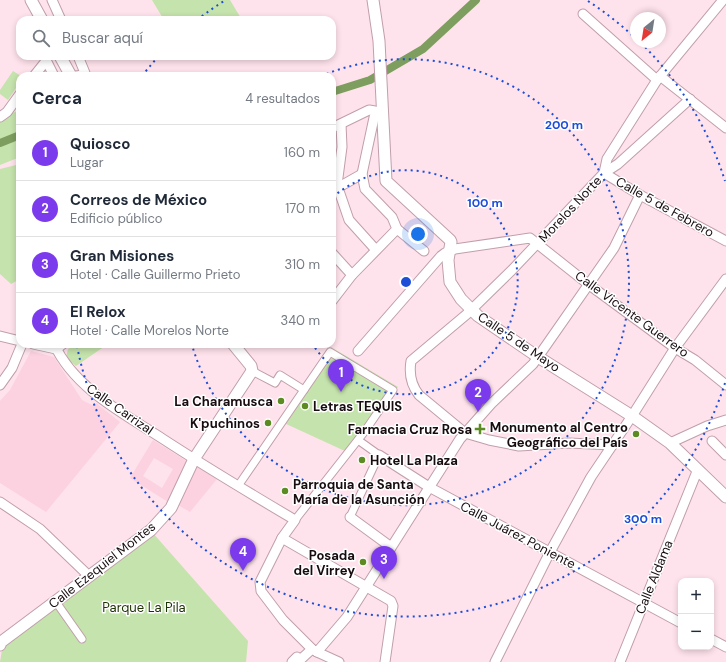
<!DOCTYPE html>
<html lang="es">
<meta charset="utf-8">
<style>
body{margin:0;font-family:"DM Sans",sans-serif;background:#f6f6f7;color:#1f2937}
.controls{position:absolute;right:12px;bottom:12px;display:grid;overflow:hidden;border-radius:8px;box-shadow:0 2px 6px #0003}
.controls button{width:36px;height:36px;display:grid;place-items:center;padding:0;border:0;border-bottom:1px solid #e0e1e3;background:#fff;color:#1f2937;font:20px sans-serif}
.compass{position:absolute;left:630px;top:12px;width:36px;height:36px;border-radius:50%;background:#fff;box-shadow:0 2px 6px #0003;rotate:210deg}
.you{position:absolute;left:418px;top:234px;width:14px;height:14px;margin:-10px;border:3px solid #fff;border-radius:50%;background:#1a73e8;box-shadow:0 0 0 6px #1a73e833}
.badge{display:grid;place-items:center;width:26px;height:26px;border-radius:50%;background:#7c3aed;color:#fff;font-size:13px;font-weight:700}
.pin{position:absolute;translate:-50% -33px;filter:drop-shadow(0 1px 2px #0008)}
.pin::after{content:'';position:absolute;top:21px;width:14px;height:12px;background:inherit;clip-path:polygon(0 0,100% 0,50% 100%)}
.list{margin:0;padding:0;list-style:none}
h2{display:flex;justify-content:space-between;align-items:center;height:52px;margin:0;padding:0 16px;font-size:17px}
h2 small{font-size:13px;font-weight:400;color:#747a83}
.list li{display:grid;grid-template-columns:26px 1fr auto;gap:12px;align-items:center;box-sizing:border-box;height:56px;padding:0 16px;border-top:1px solid #e0e1e3}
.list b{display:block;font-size:15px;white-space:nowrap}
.list p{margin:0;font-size:13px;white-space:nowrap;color:#747a83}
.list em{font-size:13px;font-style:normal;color:#747a83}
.icon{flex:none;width:22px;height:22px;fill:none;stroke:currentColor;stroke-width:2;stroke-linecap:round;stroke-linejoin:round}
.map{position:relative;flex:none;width:726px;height:662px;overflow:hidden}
.search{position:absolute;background:#fff;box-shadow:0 2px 6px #0003;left:16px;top:16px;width:320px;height:44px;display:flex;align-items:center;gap:10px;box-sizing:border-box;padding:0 14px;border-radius:12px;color:#747a83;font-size:15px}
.panel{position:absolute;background:#fff;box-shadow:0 2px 6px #0003;left:16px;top:72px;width:320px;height:276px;border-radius:12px}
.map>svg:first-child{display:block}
.built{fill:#fcd1e0;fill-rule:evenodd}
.green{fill:#c5e3ac}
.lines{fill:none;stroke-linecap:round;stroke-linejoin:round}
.canal{stroke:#7d9e5f;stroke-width:8}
.pedestrian-casing{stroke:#c09fab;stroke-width:9}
.minor-casing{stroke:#c09fab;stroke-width:11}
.tertiary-casing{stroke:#c09fab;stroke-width:13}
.pedestrian{stroke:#fff;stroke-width:7}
.minor{stroke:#fff;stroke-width:9}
.tertiary{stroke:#fff;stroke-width:11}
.ring{fill:none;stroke:#1d4ed8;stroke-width:2;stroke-dasharray:2 4}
.poi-dot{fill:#5c8c21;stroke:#fff;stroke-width:1.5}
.labels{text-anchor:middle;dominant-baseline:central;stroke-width:3;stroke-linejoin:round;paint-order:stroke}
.street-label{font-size:13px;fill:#170c10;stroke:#fff}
.poi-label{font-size:13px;font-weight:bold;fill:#170c10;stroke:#fff;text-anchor:end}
.park-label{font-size:13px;fill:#1d3203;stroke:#fff}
.centre{fill:#1d4ed8;stroke:#fff;stroke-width:2}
.ring-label{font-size:12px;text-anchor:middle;font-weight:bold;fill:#1d4ed8;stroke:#fff;stroke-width:3;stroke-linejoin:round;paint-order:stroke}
</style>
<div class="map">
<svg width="726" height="662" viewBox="0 0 726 662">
<rect width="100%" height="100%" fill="#ffe3ec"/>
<g class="built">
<polygon points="31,351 54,357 82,400 94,406 96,403 120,422 46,512 0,483 0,401 10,390"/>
<path d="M153 440 188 462 168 502 130 478ZM154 458 173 469 162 488 143 476Z"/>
<polygon points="196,466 217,479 190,512 178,505"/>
</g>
<g class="green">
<polygon points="152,0 230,0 242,20 164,20"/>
<polygon points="13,71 21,76 20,82 8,100 0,94 0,90"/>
<polygon points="20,110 20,157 0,165 0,118"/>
<polygon points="20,164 20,279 11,284 0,274 0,169"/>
<polygon points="76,344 108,344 76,366 66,357 68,349"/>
<polygon points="331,347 398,387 347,452 284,423"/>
<polygon points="152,532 248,641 246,662 0,662 3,643"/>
</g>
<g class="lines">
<g class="canal">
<polyline points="332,92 370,80 423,49 476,0"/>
<polyline points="0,143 20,135"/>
</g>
<defs>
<g id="pedestrian">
<polyline points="252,371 275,383 280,375 304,390"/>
<polyline points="238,486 330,352 393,390 365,431 295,520"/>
<polyline points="350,517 379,455 358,440"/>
<polyline points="56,602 82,639"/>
</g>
<g id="minor">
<polyline points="52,0 61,20"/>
<polyline points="583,14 657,80"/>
<polyline points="44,56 54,76"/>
<polyline points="34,76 46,61"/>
<polyline points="76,76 83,75 85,73 78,56"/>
<polyline points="660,76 726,128"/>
<polyline points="0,117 7,112 20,94"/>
<polyline points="341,124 342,147 337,185 349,220 376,250"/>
<polyline points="332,128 369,110 375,111 375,113 362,174 365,189 392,217 397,229 352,275 332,301"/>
<polyline points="604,173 640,195 726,241"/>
<polyline points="604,173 618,164 690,99"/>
<polyline points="332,191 362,174"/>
<polyline points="397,229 424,251"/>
<polyline points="332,253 352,275"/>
<polyline points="0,336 20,341"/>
<polyline points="33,344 56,349 63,344"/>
<path d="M54 344C75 389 123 413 163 439 206 467 251 494 295 520L282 538 260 582 261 591 283 620 312 649 317 652 339 662"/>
<polyline points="358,351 441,256 445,253 455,249 530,238 588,284 675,348 695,360 726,385"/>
<polyline points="0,385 12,368 22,344"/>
<polyline points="712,441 726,455"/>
<polyline points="670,443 707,426 726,420"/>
<path d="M613 445 569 443 519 446 489 440 465 433 419 395C411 385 409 373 411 361L467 314 512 270 604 173 607 159 657 80 723 0"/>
<polyline points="379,455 429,487 681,623"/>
<polyline points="0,502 40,529 89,576"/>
<polyline points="350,517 391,547"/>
<polyline points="282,538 391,601 393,606 385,662"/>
<polyline points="711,639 726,647"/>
<polyline points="317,652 347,617 460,439 491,404 533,364 538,357 614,248 640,195"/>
<polyline points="292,662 297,657 300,660 312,649"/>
<polyline points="495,662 550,552 591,477 632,416 675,348 726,279"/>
<polyline points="620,662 698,469"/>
</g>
<g id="tertiary">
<polyline points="31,0 42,20"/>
<polyline points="373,0 379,41 386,181 450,240 451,242 448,260 450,282 461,299 478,316 538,357 632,416 670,443 726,497"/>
<polyline points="60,56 71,76"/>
<polyline points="0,645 1,642 151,530 171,508 194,459 252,371 251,366 233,344"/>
</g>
</defs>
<use href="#pedestrian" class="pedestrian-casing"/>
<use href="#minor" class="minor-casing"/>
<use href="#tertiary" class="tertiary-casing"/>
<use href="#pedestrian" class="pedestrian"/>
<use href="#minor" class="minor"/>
<use href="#tertiary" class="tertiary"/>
</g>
<g class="ring">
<path d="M333 197A112 112 0 1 1 313 345"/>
<path d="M321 76A223 223 0 1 1 192 345"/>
<path d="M725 383A335 335 0 0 1 77 346M142 76A335 335 0 0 1 157 58M197 20A335 335 0 0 1 224 1M588 1A335 335 0 0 1 634 37M641 43A335 335 0 0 1 725 181"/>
</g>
<g class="poi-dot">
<circle cx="281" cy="401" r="4"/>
<circle cx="305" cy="406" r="4"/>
<circle cx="268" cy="423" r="4"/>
<path d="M478 423h4v4h4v4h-4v4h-4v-4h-4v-4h4z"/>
<circle cx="636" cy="434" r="4"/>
<circle cx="362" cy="460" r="4"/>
<circle cx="285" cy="491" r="4"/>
<circle cx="363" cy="562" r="4"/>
</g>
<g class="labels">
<g class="street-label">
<text transform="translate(665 207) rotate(29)">Calle 5 de Febrero</text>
<text transform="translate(570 209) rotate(-47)">Morelos Norte</text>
<text transform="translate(632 314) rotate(36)">Calle Vicente Guerrero</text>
<text transform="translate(519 342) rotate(34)">Calle 5 de Mayo</text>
<text transform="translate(120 409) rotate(35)">Calle Carrizal</text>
<text transform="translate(518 535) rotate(28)">Calle Juárez Poniente</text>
<text transform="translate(102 565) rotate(-38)">Calle Ezequiel Montes</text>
<text transform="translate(654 577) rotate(-68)">Calle Aldama</text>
</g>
<g class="poi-label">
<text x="273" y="401">La Charamusca</text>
<text x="313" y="406" text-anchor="start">Letras TEQUIS</text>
<text x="260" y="423">K'puchinos</text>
<text x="628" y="427">Monumento al Centro<tspan x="628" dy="15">Geográfico del País</tspan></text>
<text x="472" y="429">Farmacia Cruz Rosa</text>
<text x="370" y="460" text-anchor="start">Hotel La Plaza</text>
<text x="293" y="484" text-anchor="start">Parroquia de Santa<tspan x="293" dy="15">María de la Asunción</tspan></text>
<text x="355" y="555">Posada<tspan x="355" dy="15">del Virrey</tspan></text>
</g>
<g class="park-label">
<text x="144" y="607">Parque La Pila</text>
</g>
</g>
<circle cx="406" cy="282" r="6" class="centre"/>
<g class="ring-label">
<text x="564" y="129">200 m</text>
<text x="485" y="207">100 m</text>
<text x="643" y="523">300 m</text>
</g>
</svg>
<div class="controls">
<button>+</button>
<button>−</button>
</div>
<svg class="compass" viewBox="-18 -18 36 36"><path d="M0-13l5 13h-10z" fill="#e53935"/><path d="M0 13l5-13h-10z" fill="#747a83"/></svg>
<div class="you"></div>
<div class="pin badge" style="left:341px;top:392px">1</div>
<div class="pin badge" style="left:478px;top:412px">2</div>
<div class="pin badge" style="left:384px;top:579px">3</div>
<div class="pin badge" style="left:243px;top:571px">4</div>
<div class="search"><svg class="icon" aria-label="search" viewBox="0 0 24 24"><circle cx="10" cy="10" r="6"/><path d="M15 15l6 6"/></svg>Buscar aquí</div>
<section class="panel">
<h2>Cerca<small>4 resultados</small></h2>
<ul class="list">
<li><span class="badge">1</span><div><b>Quiosco</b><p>Lugar</p></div><em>160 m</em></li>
<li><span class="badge">2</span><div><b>Correos de México</b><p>Edificio público</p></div><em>170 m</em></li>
<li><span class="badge">3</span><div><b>Gran Misiones</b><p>Hotel · Calle Guillermo Prieto</p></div><em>310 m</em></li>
<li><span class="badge">4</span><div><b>El Relox</b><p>Hotel · Calle Morelos Norte</p></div><em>340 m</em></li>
</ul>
</section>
</div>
